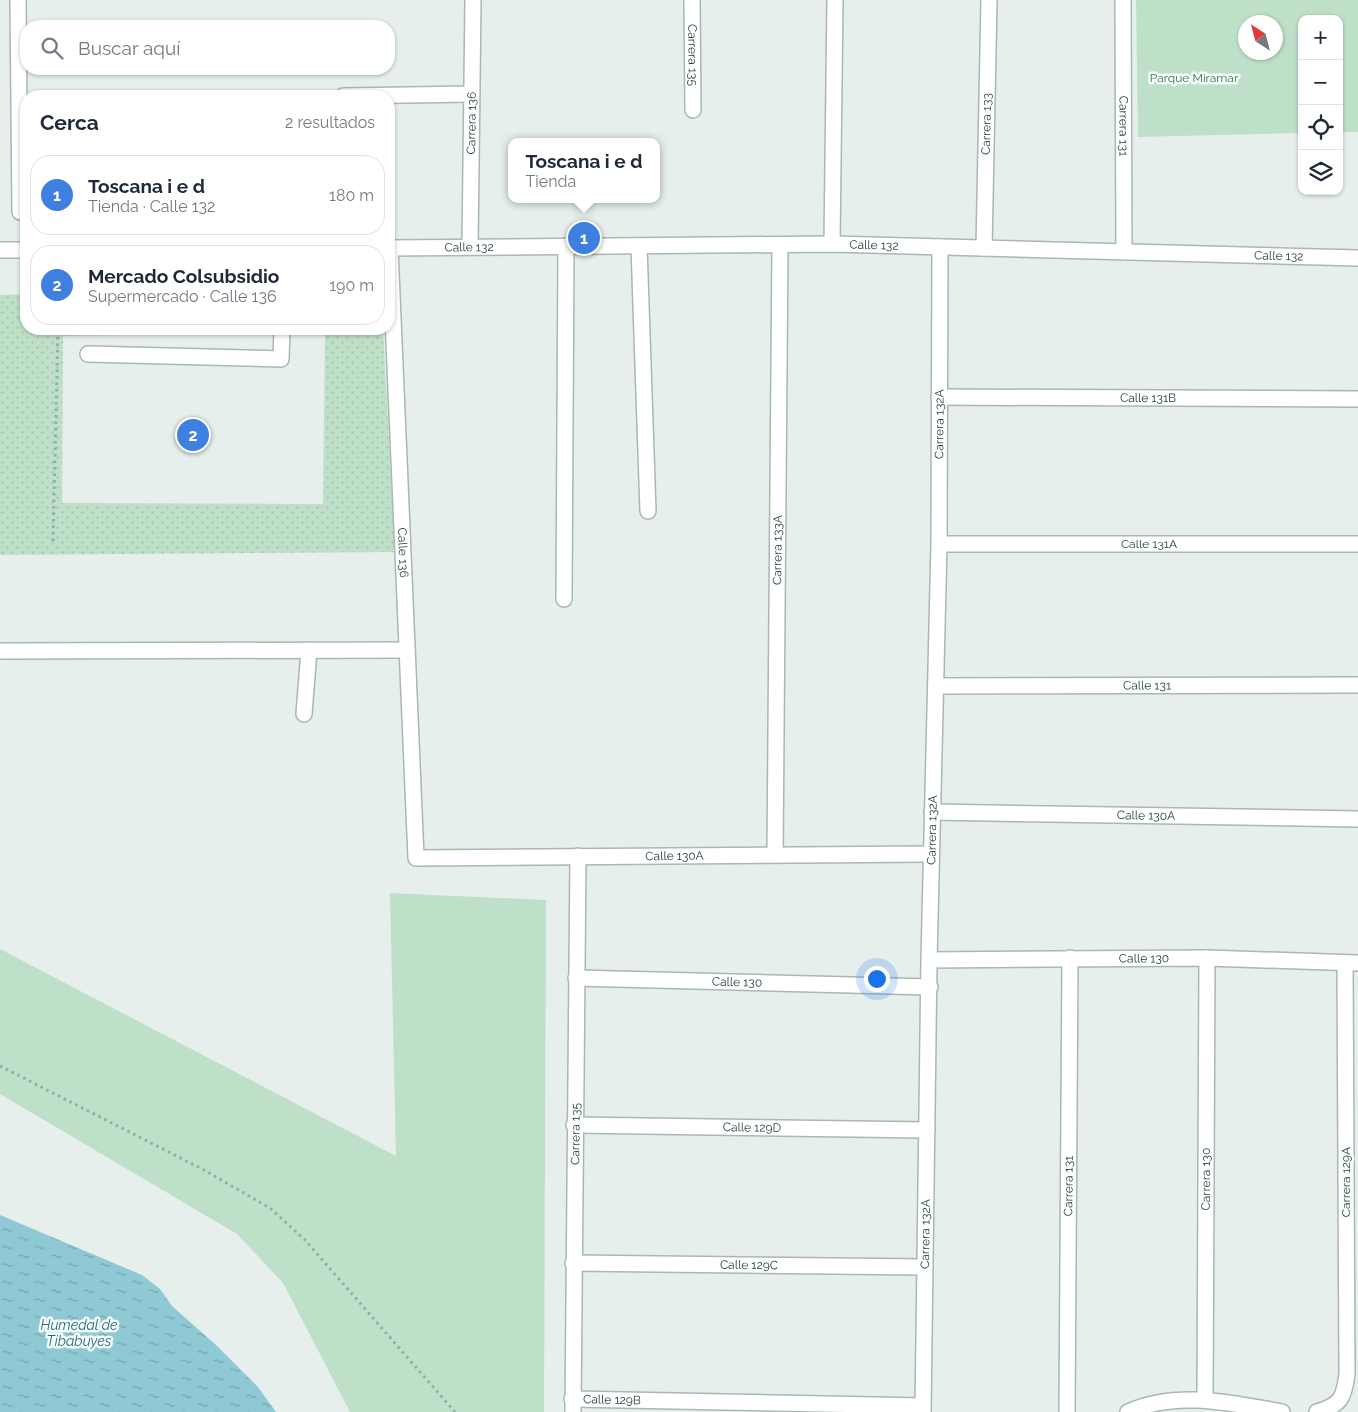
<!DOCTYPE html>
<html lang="es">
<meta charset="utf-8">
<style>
body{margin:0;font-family:Raleway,sans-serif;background:#f2f2f3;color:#1f2937}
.controls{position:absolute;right:15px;top:15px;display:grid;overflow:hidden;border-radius:10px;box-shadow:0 1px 4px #0004}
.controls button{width:45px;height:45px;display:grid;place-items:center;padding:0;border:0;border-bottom:1px solid #e0e1e3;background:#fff;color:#1f2937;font:25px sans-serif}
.compass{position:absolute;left:1238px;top:15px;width:45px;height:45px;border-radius:50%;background:#fff;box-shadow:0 1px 4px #0004;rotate:324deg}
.you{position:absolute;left:876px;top:978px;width:18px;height:18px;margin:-12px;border:4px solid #fff;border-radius:50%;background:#1a73e8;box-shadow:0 0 0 8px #1a73e833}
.badge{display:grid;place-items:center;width:32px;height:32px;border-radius:50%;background:#d93025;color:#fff;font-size:16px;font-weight:700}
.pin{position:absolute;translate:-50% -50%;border:2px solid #fff;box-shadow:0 1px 5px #0006}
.popup{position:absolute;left:508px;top:138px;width:152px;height:65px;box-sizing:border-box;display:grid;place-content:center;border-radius:10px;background:#fff;filter:drop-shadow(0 1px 4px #0005);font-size:16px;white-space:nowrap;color:#747a83}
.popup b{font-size:19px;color:#1f2937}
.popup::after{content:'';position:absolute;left:50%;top:100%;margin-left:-10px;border:10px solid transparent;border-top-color:#fff}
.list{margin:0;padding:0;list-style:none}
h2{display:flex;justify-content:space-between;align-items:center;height:65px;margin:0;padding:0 20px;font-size:21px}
h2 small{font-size:16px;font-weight:400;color:#747a83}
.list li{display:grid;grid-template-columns:32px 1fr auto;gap:15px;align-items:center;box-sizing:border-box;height:80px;margin:0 10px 10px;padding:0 10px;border:1px solid #e0e1e3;border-radius:20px}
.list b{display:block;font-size:19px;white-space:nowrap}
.list p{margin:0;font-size:16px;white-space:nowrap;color:#747a83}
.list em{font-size:16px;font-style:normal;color:#747a83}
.icon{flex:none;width:28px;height:28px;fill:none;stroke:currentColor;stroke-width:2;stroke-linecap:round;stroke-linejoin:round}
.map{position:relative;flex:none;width:1358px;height:1412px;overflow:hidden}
.search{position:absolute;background:#fff;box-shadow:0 1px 4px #0004;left:20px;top:20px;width:375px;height:55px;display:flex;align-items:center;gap:12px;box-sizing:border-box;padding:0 18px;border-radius:20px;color:#747a83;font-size:19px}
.panel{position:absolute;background:#fff;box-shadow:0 1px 4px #0004;left:20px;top:90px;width:375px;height:245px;border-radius:20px}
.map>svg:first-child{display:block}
.grass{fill:url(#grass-dots)}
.green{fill:#bfe0c8;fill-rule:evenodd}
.water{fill:url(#water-ripples)}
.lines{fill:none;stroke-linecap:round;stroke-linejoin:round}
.service-casing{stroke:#a8b8b2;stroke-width:18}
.minor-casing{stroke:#a8b8b2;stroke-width:18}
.tertiary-casing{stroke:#a8b8b2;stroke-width:18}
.path{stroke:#86b3a5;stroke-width:3;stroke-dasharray:2.5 4;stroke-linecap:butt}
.service{stroke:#fff;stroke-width:15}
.minor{stroke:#fff;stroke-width:15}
.tertiary{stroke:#fff;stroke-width:15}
.labels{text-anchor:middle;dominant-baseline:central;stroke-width:5;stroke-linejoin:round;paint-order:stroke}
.street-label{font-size:12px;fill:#24423a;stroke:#f7fbf9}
.park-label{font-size:12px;fill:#2d7a4b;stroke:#f7fbf9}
.water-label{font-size:14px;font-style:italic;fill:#1c6f80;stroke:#f7fbf9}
</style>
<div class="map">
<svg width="1358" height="1412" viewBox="0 0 1358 1412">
<defs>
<pattern id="grass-dots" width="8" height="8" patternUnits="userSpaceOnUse" patternTransform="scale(1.25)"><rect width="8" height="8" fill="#bfe0c8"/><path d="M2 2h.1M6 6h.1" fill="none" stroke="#a4c1ad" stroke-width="1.8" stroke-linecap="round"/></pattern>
<pattern id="water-ripples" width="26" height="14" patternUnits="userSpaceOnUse" patternTransform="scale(1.25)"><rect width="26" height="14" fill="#8ec9d4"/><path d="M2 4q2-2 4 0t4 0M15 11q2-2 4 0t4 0" fill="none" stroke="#74a5ad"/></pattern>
</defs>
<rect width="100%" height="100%" fill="#e6efeb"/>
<polygon class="grass" points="26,294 26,329 185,329 185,334 63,336 62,503 323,504 325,329 383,329 395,552 0,555 0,295"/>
<g class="green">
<path d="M1136 0H1358V132H1339V19H1302V133L1138 137ZM1246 22H1276V52H1246Z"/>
<polygon points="390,893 546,900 544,1412 350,1412 283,1283 237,1234 0,1094 0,949 396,1156"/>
</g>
<polygon class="water" points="0,1215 142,1275 160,1289 172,1306 217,1346 257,1386 276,1412 0,1412"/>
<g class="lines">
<defs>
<g id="service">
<polyline points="88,354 281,359 282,329"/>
<polyline points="0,651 407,650"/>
<polyline points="304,714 309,650"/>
</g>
<g id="minor">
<polyline points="18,0 20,212"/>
<path id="s1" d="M692 0 693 110"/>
<path id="s2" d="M1123 0 1124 252"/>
<polyline points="343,96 471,94"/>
<polyline points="832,244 835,0"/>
<polyline points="639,246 648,511"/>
<path id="s3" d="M470 247 473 0"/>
<path id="s4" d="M390 248 416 858 931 854"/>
<path id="s5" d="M984 248 989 0"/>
<path id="s6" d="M939 397 1358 399"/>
<path id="s7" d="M939 544H1358"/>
<polyline points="564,599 566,246"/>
<path id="s8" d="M936 686 1358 685"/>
<path id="s9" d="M932 812 1358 819"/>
<path id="s10" d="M775 855 780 245"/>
<path id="s11" d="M929 960 1207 958 1358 963"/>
<path id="s12" d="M576 978 930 987"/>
<path id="s13" d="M574 1125 927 1130"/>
<path id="s14" d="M573 1263 925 1267"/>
<path id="s15" d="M572 1399 923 1406"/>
<path id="s16" d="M1205 1399 1207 958"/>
<path id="s17" d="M573 1412 578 856"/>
<path id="s18" d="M923 1412 929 960 939 544 940 247"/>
<path id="s19" d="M1067 1412 1070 958"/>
<path d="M1128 1412C1177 1390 1231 1403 1282 1412"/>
<path d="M1317 1412C1341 1405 1344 1398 1347 1374L1345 963"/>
</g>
<g id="tertiary">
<path id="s20" d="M389 248 832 244 1358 258"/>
<polyline points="0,250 26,250"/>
</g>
</defs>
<use href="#service" class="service-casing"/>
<use href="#minor" class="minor-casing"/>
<use href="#tertiary" class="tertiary-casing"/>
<g class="path">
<polyline points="53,541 58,329"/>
<polyline points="0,1066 204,1170 270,1208 305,1240 455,1412"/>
</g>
<use href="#service" class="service"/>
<use href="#minor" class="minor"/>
<use href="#tertiary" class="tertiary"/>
</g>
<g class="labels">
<g class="street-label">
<text stroke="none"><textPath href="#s1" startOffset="55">Carrera 135</textPath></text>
<text stroke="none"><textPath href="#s3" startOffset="124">Carrera 136</textPath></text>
<text stroke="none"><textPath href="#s5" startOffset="124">Carrera 133</textPath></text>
<text stroke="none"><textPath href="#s2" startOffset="126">Carrera 131</textPath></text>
<text stroke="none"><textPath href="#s20" startOffset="485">Calle 132</textPath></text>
<text stroke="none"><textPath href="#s20" startOffset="80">Calle 132</textPath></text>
<text stroke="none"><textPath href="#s20" startOffset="890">Calle 132</textPath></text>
<text stroke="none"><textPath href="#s6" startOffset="209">Calle 131B</textPath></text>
<text stroke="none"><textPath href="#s18" startOffset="988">Carrera 132A</textPath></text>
<text stroke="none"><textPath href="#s7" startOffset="210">Calle 131A</textPath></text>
<text stroke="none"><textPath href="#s10" startOffset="305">Carrera 133A</textPath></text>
<text stroke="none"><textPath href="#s4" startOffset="305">Calle 136</textPath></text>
<text stroke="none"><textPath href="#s8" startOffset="211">Calle 131</textPath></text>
<text stroke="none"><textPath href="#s9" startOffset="214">Calle 130A</textPath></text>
<text stroke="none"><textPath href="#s18" startOffset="582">Carrera 132A</textPath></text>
<text stroke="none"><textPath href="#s4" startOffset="869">Calle 130A</textPath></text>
<text stroke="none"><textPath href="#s11" startOffset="215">Calle 130</textPath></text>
<text stroke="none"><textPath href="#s12" startOffset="161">Calle 130</textPath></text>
<text stroke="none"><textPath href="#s13" startOffset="178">Calle 129D</textPath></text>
<text stroke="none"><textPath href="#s17" startOffset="278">Carrera 135</textPath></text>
<text stroke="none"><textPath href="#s16" startOffset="220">Carrera 130</textPath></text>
<text transform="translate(1346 1182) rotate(-90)">Carrera 129A</text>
<text stroke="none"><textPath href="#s19" startOffset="226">Carrera 131</textPath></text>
<text stroke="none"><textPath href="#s18" startOffset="178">Carrera 132A</textPath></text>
<text stroke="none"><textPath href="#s14" startOffset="176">Calle 129C</textPath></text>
<text stroke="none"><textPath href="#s15" startOffset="40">Calle 129B</textPath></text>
</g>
<g class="park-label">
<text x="1194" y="78">Parque Miramar</text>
</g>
<g class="water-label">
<text x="79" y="1325">Humedal de<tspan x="79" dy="16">Tibabuyes</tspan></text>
</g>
</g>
</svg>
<div class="controls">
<button>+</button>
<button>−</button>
<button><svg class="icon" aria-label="locate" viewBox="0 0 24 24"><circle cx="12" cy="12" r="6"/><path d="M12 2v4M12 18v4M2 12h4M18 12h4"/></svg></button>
<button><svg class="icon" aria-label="layers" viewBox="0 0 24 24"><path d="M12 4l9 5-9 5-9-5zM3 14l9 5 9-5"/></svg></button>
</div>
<svg class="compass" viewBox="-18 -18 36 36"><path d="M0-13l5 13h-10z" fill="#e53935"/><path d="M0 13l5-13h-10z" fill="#747a83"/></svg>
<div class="you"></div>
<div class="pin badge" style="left:584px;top:238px;background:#3f7fe0">1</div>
<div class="popup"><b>Toscana i e d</b>Tienda</div>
<div class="pin badge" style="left:193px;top:435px;background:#3f7fe0">2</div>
<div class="search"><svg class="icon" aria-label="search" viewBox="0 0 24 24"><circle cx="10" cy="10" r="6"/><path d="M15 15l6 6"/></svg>Buscar aquí</div>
<section class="panel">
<h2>Cerca<small>2 resultados</small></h2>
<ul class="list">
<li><span class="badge" style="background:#3f7fe0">1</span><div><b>Toscana i e d</b><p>Tienda · Calle 132</p></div><em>180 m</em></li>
<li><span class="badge" style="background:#3f7fe0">2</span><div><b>Mercado Colsubsidio</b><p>Supermercado · Calle 136</p></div><em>190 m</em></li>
</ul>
</section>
</div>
